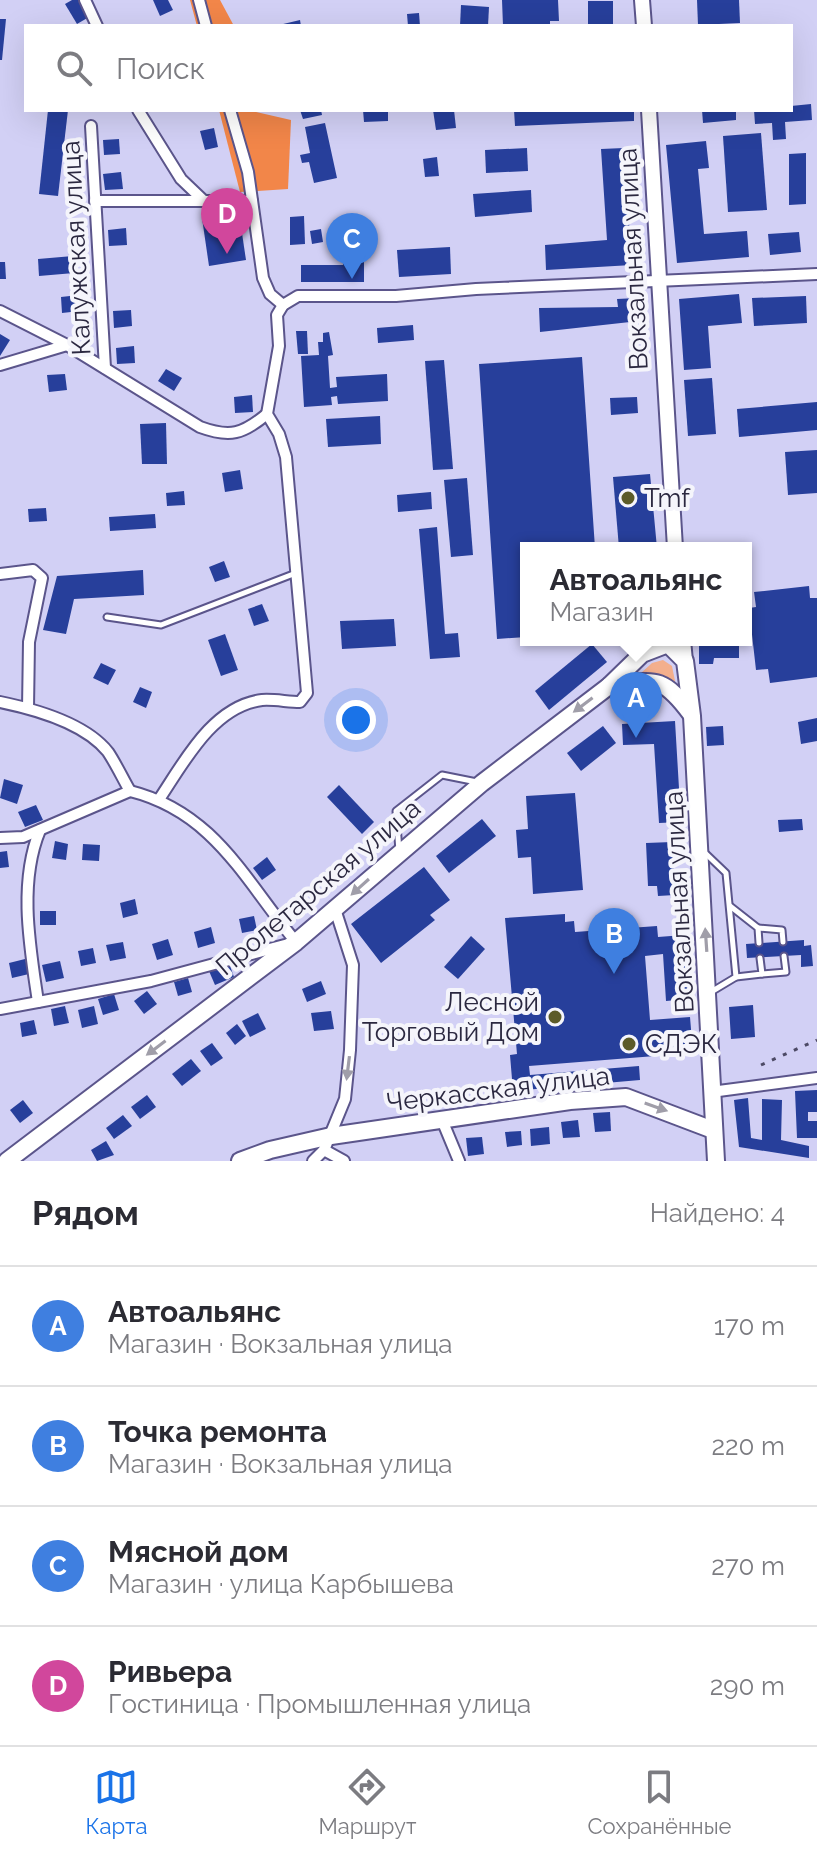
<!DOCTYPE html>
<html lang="ru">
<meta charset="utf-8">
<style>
body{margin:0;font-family:Raleway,sans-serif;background:#f2f2f3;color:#2b2b33}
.you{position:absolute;left:356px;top:720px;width:28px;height:28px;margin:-20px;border:6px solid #fff;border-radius:50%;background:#1a73e8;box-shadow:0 0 0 12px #1a73e833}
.badge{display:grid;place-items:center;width:52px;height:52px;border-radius:50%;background:#1a73e8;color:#fff;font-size:26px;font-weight:700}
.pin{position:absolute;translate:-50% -66px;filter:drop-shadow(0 2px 4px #0008)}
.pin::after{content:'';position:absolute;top:42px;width:28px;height:24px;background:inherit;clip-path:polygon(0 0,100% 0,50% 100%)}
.popup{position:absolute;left:520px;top:542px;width:232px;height:104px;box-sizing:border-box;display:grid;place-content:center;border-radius:0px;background:#fff;filter:drop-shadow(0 2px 6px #0005);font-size:26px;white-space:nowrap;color:#7c7c81}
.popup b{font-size:30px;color:#2b2b33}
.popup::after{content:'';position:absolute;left:50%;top:100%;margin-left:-16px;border:16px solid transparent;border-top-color:#fff}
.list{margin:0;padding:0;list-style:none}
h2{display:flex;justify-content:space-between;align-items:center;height:104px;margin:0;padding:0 32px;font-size:34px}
h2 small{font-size:26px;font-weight:400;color:#7c7c81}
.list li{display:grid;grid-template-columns:52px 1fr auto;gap:24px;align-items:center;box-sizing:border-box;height:120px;padding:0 32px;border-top:2px solid #e1e1e2}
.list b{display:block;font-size:30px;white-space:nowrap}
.list p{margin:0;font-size:26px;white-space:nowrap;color:#7c7c81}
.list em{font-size:26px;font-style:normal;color:#7c7c81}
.icon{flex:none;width:44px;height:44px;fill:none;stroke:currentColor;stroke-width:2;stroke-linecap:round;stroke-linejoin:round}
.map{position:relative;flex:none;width:817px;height:1161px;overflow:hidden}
.search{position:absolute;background:#fff;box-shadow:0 8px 32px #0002;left:24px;right:24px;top:24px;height:88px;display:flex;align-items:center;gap:20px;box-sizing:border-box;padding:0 28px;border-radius:0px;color:#7c7c81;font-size:30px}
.sheet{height:584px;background:#fff}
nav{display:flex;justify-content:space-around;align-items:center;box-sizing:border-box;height:112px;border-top:2px solid #e1e1e2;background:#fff;font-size:22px;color:#7c7c81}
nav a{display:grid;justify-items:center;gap:4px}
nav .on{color:#1a73e8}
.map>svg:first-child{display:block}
.green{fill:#f3af8d}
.forest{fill:#f28649}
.building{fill:#273f9b}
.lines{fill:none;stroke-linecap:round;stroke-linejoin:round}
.lane-casing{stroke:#5b558b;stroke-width:9}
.street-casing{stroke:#5b558b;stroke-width:14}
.secondary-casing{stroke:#5b558b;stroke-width:18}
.primary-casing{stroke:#5b558b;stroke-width:20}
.lane{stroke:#fff;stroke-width:5}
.street{stroke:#fff;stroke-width:10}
.secondary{stroke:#fff;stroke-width:14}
.primary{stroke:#fff;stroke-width:16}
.rail{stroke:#4d4a65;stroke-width:3;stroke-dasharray:4 8;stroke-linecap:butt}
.oneway{fill:#a09ea9}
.poi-dot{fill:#5c5b28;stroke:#f5f5fb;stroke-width:3}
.labels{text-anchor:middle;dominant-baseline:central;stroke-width:8;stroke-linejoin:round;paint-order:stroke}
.street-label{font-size:26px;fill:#2b2840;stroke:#f5f5fb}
.poi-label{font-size:26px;fill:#2b2840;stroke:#f5f5fb;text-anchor:start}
</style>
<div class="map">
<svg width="817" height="1161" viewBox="0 0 817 1161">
<rect width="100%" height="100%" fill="#d2d0f5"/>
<polygon class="green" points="663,660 672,666 676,686 640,674 652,663"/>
<g class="forest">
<polygon points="190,0 220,0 234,26 197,26"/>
<polygon points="219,110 248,110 291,120 288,189 240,192"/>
</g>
<g class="building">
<polygon points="72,0 79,0 89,17 77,24 65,4"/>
<polygon points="153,0 168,0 173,10 160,16"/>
<polygon points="502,0 558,0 559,21 550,21 550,26 503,26"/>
<polygon points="697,0 739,0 740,23 698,25"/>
<rect x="588" y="1" width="25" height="25"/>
<polygon points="461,5 489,7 488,26 460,26"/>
<polygon points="419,13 420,26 408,26 407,14"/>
<polygon points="0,19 6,19 2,60 0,60"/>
<polygon points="300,20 301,26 279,26 279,25"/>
<polygon points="811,104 812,120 785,122 786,139 773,140 772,123 755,124 754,110 791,110 791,106"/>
<polygon points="48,110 68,110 58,196 39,194"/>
<polygon points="300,110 321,110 322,115 303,119"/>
<polygon points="363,110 388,110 388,121 364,122"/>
<polygon points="433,110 454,110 456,128 436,130"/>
<polygon points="514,110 634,110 634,121 515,126"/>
<polygon points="702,110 736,110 736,120 703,123"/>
<polygon points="325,123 337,178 314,183 309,162 302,163 300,155 310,153 305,127"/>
<polygon points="214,128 218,147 205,150 200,131"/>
<polygon points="761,133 767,210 728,212 723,136"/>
<polygon points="119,139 120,154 104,155 103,140"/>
<polygon points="706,141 709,168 698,169 704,234 747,231 749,257 677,263 666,145"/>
<polygon points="527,148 528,171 486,173 485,150"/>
<polygon points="624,148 632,265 546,270 545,245 607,240 601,149"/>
<polygon points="806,153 806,204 789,205 789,154"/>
<polygon points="437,157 439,176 425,177 423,159"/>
<polygon points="121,172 123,189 105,190 103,174"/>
<polygon points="531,190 532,212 475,217 473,194"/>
<polygon points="239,213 246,260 209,266 202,218"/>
<polygon points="304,216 305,244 290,245 290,217"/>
<polygon points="347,222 350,235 337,238 334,225"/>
<polygon points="126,228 127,245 109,246 108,230"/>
<polygon points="321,229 323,242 312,244 310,231"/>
<polygon points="799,232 801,252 770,255 768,234"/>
<polygon points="450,247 451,274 399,277 397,250"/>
<polygon points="343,250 364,250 364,282 301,282 301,265 343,265"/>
<polygon points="73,256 74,273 39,276 38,259"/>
<polygon points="0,262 5,262 6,279 0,279"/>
<polygon points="739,294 742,323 708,326 711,368 684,370 679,299"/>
<polygon points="79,295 80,311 62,313 61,297"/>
<polygon points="806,296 807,323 754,326 752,298"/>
<polygon points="637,298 639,321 540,332 539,308 618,307 617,299"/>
<polygon points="131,310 132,326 114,328 113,311"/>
<polygon points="413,325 414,340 378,343 377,328"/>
<polygon points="296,331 307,331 308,354 298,354"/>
<polygon points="329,332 333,355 328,356 330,388 337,387 336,377 387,374 388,401 338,404 337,396 331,397 332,405 304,407 301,356 319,355 318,342 323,342 323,333"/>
<polygon points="0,334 10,340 0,356"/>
<polygon points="134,346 135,363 117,364 116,348"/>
<polygon points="582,357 595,548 526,548 526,637 497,639 479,364"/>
<polygon points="444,360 453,469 433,470 425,361"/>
<polygon points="166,369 182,378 174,391 158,381"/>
<polygon points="65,374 67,390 49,392 47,375"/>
<polygon points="712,378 716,434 688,436 684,380"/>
<polygon points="252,395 253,412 235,413 234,397"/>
<polygon points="637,397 638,413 611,415 610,398"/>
<polygon points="817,402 817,430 739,437 737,409"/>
<polygon points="380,416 381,444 328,447 326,419"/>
<polygon points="166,423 167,464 142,464 140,424"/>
<polygon points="817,450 817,493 788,495 785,452"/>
<polygon points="240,470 243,489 225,492 222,473"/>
<polygon points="650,474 657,548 619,548 613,477"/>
<polygon points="467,478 473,555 451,557 444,480"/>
<polygon points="184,491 185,505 167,506 166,493"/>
<polygon points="431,492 432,509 398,512 397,495"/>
<polygon points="46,508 47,521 29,522 28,509"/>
<polygon points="155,514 156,528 110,531 109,517"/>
<polygon points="437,527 445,634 458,633 460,657 430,659 419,529"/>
<polygon points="224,561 230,577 215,582 209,567"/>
<polygon points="143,570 144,595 74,599 66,634 43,630 57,576"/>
<polygon points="809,586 810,598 817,598 817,677 770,683 768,669 756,670 749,608 756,607 754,592"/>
<polygon points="262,604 269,621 254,626 248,609"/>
<polygon points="394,619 396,646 342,649 340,621"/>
<polygon points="225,634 238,670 221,676 208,640"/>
<polygon points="699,640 739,640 739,658 714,658 713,664 699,664"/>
<polygon points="592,644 607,662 549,710 535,691"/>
<polygon points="101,663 116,670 108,685 93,678"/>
<polygon points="140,687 152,692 146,708 133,702"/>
<polygon points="817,718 817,741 801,744 798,722"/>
<polygon points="675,721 681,822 659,823 654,744 623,745 622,724"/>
<polygon points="603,726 616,743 581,771 567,753"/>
<polygon points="723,726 724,745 707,746 706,727"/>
<polygon points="4,779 23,785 17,804 0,798"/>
<polygon points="339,785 374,822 362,834 327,797"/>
<polygon points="575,793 583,890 533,894 531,857 518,858 516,830 528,829 526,796"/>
<polygon points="36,805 43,820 25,827 18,812"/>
<polygon points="482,819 496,836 449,873 436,856"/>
<polygon points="802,819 803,830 779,832 778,820"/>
<polygon points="55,841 68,844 66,860 52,858"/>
<polygon points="672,842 675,895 658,896 657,886 648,886 646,843"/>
<polygon points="83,844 100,845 99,861 82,860"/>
<polygon points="7,851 9,867 0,868 0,852"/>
<polygon points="267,857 276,870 262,880 253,868"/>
<polygon points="332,866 344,880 330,891 319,877"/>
<polygon points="424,867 450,900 430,915 435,920 381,963 351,924"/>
<polygon points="135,899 138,914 123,918 120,903"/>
<rect x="40" y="911" width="16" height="14"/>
<polygon points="565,914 565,922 574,921 575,932 657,926 658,937 684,935 689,999 666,1001 663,954 645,956 650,1020 690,1017 693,1053 529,1066 530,1075 639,1066 640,1080 513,1091 510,1055 517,1054 505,918"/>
<polygon points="254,916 257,930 242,933 239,919"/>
<polygon points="211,927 215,943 198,948 194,932"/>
<polygon points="471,936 485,949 458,979 444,967"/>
<polygon points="168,939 173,955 157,960 152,944"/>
<polygon points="804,940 804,946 811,945 813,966 801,967 801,955 747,958 746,944"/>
<polygon points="123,942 126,958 110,961 106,945"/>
<polygon points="93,948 96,963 81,966 78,951"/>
<polygon points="25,959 29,974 12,978 9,963"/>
<polygon points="60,961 64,978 46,982 42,965"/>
<polygon points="229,963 234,977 215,985 209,971"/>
<polygon points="188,978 192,992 178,996 174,982"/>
<polygon points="321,981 326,994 307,1002 302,989"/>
<polygon points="147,991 157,1004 144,1014 134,1001"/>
<polygon points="114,994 119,1010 103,1015 98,999"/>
<polygon points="753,1005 755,1037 731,1039 729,1007"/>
<polygon points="65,1006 69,1023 54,1026 51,1009"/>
<polygon points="94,1006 98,1024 82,1028 78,1010"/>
<polygon points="331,1011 334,1029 314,1031 311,1013"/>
<polygon points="258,1013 266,1029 250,1037 242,1021"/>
<polygon points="34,1020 37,1034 22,1037 20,1023"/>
<polygon points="237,1024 246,1036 235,1045 226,1033"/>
<polygon points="212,1043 223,1058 211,1066 200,1051"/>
<polygon points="191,1059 201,1071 182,1086 172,1074"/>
<polygon points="817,1090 817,1112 808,1112 808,1121 817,1121 817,1138 797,1138 795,1091"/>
<polygon points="147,1095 156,1107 140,1119 131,1107"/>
<polygon points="748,1098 751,1138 762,1140 762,1099 782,1100 781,1140 809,1146 809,1158 739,1147 734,1100"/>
<polygon points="23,1100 33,1113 20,1123 10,1110"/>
<polygon points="610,1112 611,1131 595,1132 593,1113"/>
<polygon points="123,1115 132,1126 114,1139 106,1128"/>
<polygon points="578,1120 580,1137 563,1138 561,1122"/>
<polygon points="549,1127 550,1144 531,1146 530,1129"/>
<polygon points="521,1131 522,1145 507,1147 505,1132"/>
<polygon points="482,1137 484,1154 468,1156 466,1138"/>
<polygon points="106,1141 114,1155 97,1161 91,1150"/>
</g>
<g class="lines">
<defs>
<g id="lane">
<polyline points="107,617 161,625 296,573"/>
<polyline points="399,851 396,811 442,775 477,782"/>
<polyline points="703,851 726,873 736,977 711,992"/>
<polyline points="730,906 758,928 759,943"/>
<polyline points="758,928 782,930 783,942"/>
<polyline points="762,974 786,972 784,956"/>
<polyline points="736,977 762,974 760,958"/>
</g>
<g id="street">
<polyline points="85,0 97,26"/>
<polyline points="199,0 206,26"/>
<polyline points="138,110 181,179 203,200"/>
<polyline points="230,110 248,172 263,278 270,294 283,305"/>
<polyline points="91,126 105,368"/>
<polyline points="95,201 252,201"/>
<path d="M0 311 67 345 200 427C230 438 243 434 267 414"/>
<polyline points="0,365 67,345"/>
<polyline points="0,574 33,570 42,578 29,642 28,708"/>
<path d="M0 702C34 709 85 723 108 752 116 764 123 779 130 791"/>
<path d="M160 798C184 762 213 706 262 700 274 699 288 702 300 702L307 693 286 457 279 434 267 414 279 346 277 315 283 305 298 296H396L476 289 817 274"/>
<polyline points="0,838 23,837 130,791"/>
<path d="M38 1002C30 947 18 883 40 830"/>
<path d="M0 1009 151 981 296 942C244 879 214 812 130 791"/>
<polyline points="711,1092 817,1078"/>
<polyline points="442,1120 459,1161"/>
<polyline points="324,1150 344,1161"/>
<polyline points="313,1161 324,1150 345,1099 350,1050 353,965 335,909"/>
</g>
<g id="secondary">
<polyline points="642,0 644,26"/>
<polyline points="649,110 675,548"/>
<polyline points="683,640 685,661"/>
</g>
<g id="primary">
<path d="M609 686C656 680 662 675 691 714"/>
<polyline points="7,1161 296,942 482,783 609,686 642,654 668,644 685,661 692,716 716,1161"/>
<polyline points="240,1161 270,1150 331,1136 570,1101 626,1097 713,1130"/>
</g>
</defs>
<use href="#lane" class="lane-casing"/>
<use href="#street" class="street-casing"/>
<use href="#secondary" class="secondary-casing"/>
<use href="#primary" class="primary-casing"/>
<use href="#lane" class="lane"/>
<use href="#street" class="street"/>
<use href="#secondary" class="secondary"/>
<use href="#primary" class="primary"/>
<polyline class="rail" points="761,1065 817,1040"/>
</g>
<defs><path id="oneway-solid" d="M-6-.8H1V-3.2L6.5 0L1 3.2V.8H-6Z" transform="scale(2)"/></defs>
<g class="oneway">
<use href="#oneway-solid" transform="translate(583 705) rotate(143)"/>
<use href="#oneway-solid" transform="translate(360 887) rotate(138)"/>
<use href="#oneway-solid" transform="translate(706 940) rotate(-94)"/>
<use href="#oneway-solid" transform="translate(156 1048) rotate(143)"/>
<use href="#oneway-solid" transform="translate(348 1068) rotate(97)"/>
<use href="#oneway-solid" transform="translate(656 1107) rotate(19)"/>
</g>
<g class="poi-dot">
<circle cx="628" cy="498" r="8"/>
<circle cx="555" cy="1017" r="8"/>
<circle cx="629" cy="1044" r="8"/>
</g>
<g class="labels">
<g class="street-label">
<text transform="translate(76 248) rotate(-93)">Калужская улица</text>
<text transform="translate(633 259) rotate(-93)">Вокзальная улица</text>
<text transform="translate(318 887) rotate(-40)">Пролетарская улица</text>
<text transform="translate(679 902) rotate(-93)">Вокзальная улица</text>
<text transform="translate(498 1089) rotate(-7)">Черкасская улица</text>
</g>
<g class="poi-label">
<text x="644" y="498">Tmf</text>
<text x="539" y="1002" text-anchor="end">Лесной<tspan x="539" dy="30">Торговый Дом</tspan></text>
<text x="645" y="1044">СДЭК</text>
</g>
</g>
</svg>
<div class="you"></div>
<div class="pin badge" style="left:636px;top:738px;background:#3f7fe0">A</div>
<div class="popup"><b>Автоальянс</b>Магазин</div>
<div class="pin badge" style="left:614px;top:974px;background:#3f7fe0">B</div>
<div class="pin badge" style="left:352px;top:279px;background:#3f7fe0">C</div>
<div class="pin badge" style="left:227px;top:254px;background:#d1479c">D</div>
<div class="search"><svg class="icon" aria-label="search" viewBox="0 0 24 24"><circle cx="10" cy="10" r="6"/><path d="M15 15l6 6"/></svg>Поиск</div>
</div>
<section class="sheet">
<h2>Рядом<small>Найдено: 4</small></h2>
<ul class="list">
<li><span class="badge" style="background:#3f7fe0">A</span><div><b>Автоальянс</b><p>Магазин · Вокзальная улица</p></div><em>170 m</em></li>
<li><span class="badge" style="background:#3f7fe0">B</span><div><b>Точка ремонта</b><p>Магазин · Вокзальная улица</p></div><em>220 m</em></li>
<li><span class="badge" style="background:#3f7fe0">C</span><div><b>Мясной дом</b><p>Магазин · улица Карбышева</p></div><em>270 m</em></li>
<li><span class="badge" style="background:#d1479c">D</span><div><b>Ривьера</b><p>Гостиница · Промышленная улица</p></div><em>290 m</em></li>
</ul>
</section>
<nav>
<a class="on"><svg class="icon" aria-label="map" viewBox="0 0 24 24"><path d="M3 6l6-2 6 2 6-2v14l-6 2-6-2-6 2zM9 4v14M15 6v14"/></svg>Карта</a>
<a><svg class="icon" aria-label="directions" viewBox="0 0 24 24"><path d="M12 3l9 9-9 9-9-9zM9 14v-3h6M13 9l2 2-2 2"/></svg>Маршрут</a>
<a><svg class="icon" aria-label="saved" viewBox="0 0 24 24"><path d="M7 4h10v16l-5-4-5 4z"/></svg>Сохранённые</a>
</nav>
